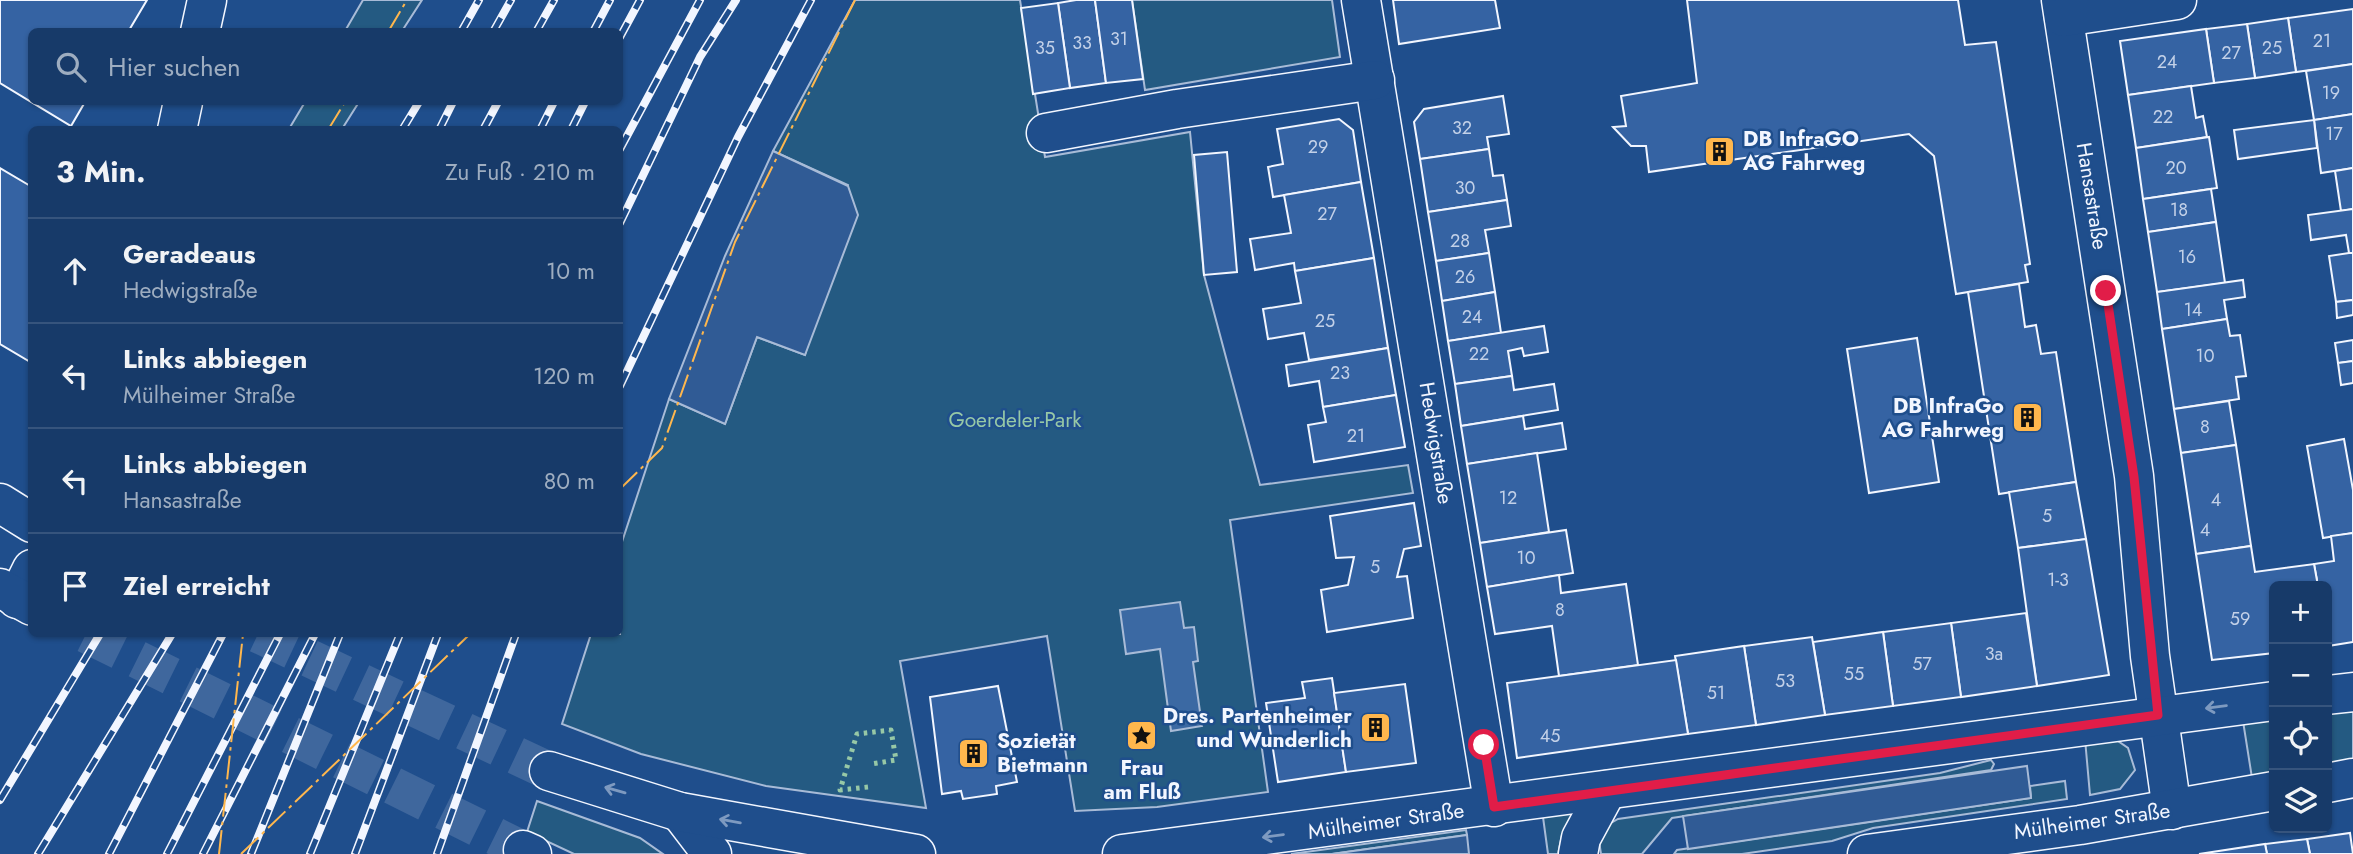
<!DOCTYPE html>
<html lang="de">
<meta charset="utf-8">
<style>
body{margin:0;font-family:Jost,sans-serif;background:#244571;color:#f1f3f6}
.controls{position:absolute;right:21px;bottom:21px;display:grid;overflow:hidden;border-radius:10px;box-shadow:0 2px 5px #0004}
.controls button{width:63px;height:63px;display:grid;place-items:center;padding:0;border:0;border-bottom:2px solid #36547d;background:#173a69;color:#f1f3f6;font:35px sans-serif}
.stop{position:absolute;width:21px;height:21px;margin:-16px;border:5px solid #e11d48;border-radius:50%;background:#fff}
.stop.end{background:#e11d48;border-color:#fff;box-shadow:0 2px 7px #0008}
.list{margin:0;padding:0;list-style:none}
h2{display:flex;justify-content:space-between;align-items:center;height:91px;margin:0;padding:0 28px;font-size:30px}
h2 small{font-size:23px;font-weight:400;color:#9eadc0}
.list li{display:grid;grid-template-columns:46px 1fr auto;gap:21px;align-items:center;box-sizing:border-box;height:105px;padding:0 28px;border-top:2px solid #36547d}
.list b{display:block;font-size:26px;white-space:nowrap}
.list p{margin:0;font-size:23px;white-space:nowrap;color:#9eadc0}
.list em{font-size:23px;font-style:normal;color:#9eadc0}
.icon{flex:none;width:38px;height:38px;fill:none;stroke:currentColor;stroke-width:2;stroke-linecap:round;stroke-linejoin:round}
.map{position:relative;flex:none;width:2353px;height:854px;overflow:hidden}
.search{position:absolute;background:#173a69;box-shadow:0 2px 5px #0004;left:28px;top:28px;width:595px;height:77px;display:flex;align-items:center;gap:18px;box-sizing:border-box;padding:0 24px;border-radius:10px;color:#9eadc0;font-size:26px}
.panel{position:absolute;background:#173a69;box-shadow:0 2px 5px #0004;left:28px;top:126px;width:595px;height:511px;border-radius:10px}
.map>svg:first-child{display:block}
.green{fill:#245a82;stroke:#a8bbd7;stroke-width:2}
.parking{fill:#305b95;stroke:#a8bbd7;stroke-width:2}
.water{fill:#3b69a3;stroke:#a8bbd7;stroke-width:2}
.building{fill:#3563a3;stroke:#f2f6ff;stroke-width:2}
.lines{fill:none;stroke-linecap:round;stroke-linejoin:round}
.major-tunnel{stroke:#3f679d;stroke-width:38;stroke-dasharray:38 19;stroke-linecap:butt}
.minor-casing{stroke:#f2f6ff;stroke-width:41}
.major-casing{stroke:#f2f6ff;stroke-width:41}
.minor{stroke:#1f4e8c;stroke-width:38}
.major{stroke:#1f4e8c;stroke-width:38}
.rail-casing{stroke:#f2f6ff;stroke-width:8}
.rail{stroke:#1f4e8c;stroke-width:5;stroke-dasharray:16;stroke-linecap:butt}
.hedge{stroke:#97c8a6;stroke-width:5;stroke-dasharray:3.5 5;stroke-linecap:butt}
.power{stroke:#ffb74d;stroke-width:2;stroke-dasharray:24 5 3.5 5;stroke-linecap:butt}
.oneway{stroke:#7e9ac0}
.route{stroke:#e11d48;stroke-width:9}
.labels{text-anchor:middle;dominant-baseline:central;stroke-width:5;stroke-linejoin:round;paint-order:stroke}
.number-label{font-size:18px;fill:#c3d1e8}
.poi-label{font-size:21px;font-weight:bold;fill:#f2f6ff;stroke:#1f4e8c;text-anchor:start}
.street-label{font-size:21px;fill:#f2f6ff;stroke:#1f4e8c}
.park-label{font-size:21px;fill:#97c8a6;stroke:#1f4e8c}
</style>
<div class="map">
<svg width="2353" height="854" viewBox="0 0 2353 854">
<rect width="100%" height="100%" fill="#1f4e8c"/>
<g class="green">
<polygon points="363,0 422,0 402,31 345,31"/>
<polygon points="855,0 1020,0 1045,157 1190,132 1204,275 1260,485 1408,465 1413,493 1230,520 1268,792 1157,807 1075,811 1047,636 900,661 926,808 766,786 641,754 562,724 591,634 620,634 620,548 669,399 725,424 757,337 805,355 848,185 773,151"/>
<polygon points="1132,0 1332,0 1340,57 1145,90"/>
<polygon points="305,102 359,102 342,129 289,129"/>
<polygon points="2353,708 2353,761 2327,765 2327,711"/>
<polygon points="2274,717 2274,774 2252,778 2243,721"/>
<polygon points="2112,737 2128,748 2135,770 2120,789 2090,795 2085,739"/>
<polygon points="1991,760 1994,764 1991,770 1672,818 1642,854 1601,854 1599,841 1604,827 1618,819 1940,773"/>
<polygon points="2065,781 2067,799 1873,828 1832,841 1742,854 1674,854 1677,850 2031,798 2030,786"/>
<polygon points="537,801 640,838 663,854 574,854 527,832"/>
<polygon points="1578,812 1562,835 1558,854 1548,854 1543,817"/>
<polygon points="1466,830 1467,835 1332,854 1291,854"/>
</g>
<g class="parking">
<polygon points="773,151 848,186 858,215 805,355 757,337 725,424 669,399 725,256"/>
<polygon points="2027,766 2031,798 1688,849 1683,816"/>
<polygon points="1467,835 1469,854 1332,854"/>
</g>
<polygon class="water" points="1180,602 1184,628 1194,627 1198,661 1193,662 1202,726 1171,731 1160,649 1126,654 1120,610"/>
<g class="building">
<polygon points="0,0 147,0 128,32 32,32 32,102 85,102 71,126 0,83"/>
<polygon points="1076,0 1095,0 1106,83 1070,88 1058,3"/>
<polygon points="1095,0 1132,0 1143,79 1106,83"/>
<polygon points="1393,0 1495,0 1500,28 1399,44"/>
<polygon points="1687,0 1958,0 1965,45 1996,42 2030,264 2025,265 2028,282 1956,294 1934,156 1909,134 1649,172 1646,146 1631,146 1613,127 1626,126 1621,96 1697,83"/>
<polygon points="1058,3 1070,88 1033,94 1021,8"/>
<polygon points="2353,9 2353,64 2296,72 2288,18"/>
<polygon points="2288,18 2296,72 2255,78 2247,24"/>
<polygon points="2247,24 2255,78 2214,83 2206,29"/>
<polygon points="2206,29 2214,83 2128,95 2120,41"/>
<polygon points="2353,64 2353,114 2314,120 2306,71"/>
<polygon points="2191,86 2196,118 2203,116 2207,137 2136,148 2128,95"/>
<polygon points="1503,96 1509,134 1487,137 1489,149 1420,159 1414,122 1424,109"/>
<polygon points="2353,114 2353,168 2321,173 2314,120"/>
<polygon points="1339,119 1353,130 1361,182 1273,197 1268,167 1283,164 1277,129"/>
<polygon points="2314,120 2317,148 2238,159 2234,130"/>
<polygon points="2209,137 2217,188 2143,199 2136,148"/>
<polygon points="1489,149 1493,176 1503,175 1507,200 1428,212 1420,159"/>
<polygon points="1227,152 1237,272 1204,275 1194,155"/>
<polygon points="0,168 32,187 32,363 0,344"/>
<polygon points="2353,168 2353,209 2341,211 2335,171"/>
<polygon points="1361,182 1374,258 1295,271 1294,263 1255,270 1250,239 1291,233 1284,195"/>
<polygon points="2211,189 2216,222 2148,232 2143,199"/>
<polygon points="1507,200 1511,226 1485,230 1489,253 1436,261 1428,212"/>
<polygon points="2353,209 2353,253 2349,253 2346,235 2311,240 2308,215"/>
<polygon points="2216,222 2225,283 2157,292 2148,232"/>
<polygon points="1489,253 1495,292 1442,301 1436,261"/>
<polygon points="2349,253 2353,253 2353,300 2336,302 2329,256"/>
<polygon points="1374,258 1388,348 1309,360 1304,333 1268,339 1263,309 1301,303 1295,271"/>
<polygon points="2243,280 2245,297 2224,300 2227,319 2162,329 2157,292"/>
<polygon points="2019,284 2025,327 2036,325 2041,354 2056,352 2076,482 1999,494 1968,292"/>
<polygon points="1495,292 1501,333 1448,341 1442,301"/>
<polygon points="2353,300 2353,315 2337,318 2336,302"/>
<polygon points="2227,319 2230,336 2240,335 2246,376 2236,377 2239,399 2174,409 2162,329"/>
<polygon points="1544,326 1548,352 1524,356 1522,348 1508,351 1512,376 1455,384 1448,341"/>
<polygon points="1917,338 1939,482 1869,493 1847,349"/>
<polygon points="2353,340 2353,361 2338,363 2335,343"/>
<polygon points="1388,348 1396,395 1323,407 1319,381 1289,386 1286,365"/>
<polygon points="2353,361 2353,383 2341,385 2338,363"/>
<polygon points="1512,376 1514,390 1554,384 1558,410 1461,426 1455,384"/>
<polygon points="1396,395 1405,447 1314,462 1308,425 1326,422 1323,407"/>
<polygon points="2229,401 2236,445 2181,453 2174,409"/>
<polygon points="1523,416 1525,429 1562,423 1566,449 1467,464 1461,426"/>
<polygon points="2344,439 2353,490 2353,533 2323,538 2307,446"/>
<polygon points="2236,445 2251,546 2196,554 2181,453"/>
<polygon points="1537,453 1549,532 1480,543 1467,464"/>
<polygon points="2076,482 2086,539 2018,548 2009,492"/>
<polygon points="1414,503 1421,546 1404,549 1397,577 1407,576 1413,618 1327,632 1321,590 1348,585 1354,557 1336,558 1330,516"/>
<polygon points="1566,530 1573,573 1487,587 1480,543"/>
<polygon points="2353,533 2353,642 2328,646 2327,586 2318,586 2314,564 2334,561 2331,536"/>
<polygon points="2086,539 2109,675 2037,686 2018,548"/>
<polygon points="2251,546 2255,572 2314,564 2318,586 2274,586 2274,653 2212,660 2196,554"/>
<polygon points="1559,575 1561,593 1626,584 1638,665 1559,676 1552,626 1495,634 1487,587"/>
<polygon points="2026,613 2037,686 1961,697 1951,623"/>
<polygon points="1951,623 1961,697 1893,706 1883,632"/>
<polygon points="1883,632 1893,706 1825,715 1813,642"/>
<polygon points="1812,637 1825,715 1756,725 1744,646"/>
<polygon points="1744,646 1756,725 1688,734 1675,656"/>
<polygon points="1676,660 1688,734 1517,758 1507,683"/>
<polygon points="1332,678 1346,772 1278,782 1266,703 1305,698 1302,682"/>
<polygon points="1405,684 1416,763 1346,772 1334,693"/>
<polygon points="998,686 1017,782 996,786 997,794 963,799 961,791 942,794 930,697"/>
<polygon points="2350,833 2353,854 2310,854 2307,839"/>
<polygon points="2307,839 2310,854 2267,854 2265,844"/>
<polygon points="2265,844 2267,854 2199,854"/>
</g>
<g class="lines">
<g class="major-tunnel">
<polyline points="86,634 523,850"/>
<polyline points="258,634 549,771"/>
</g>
<defs>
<g id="minor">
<polyline points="1361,0 1494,807"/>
<polyline points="2061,0 2134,476 2150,656 2172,810"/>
<polyline points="2064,17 2177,0"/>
<polyline points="200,32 207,0"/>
<polyline points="177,130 183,102"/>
<polyline points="1046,133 1177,109 1375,80"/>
<polyline points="17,599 32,569"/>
<polyline points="680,812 712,854"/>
</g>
<g id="major">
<polyline points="0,503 32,523"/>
<polyline points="0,588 32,606"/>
<polyline points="2327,695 2353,692"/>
<polyline points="549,771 680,812 916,854"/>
<polyline points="2327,783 2353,778"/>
<polyline points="523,850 532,854"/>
<polyline points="1122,854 2274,701"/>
<polyline points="1578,854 1581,838 1607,790"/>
<polyline points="1867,854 2080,825 2274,791"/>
</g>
</defs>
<use href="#minor" class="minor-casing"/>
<use href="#major" class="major-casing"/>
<use href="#minor" class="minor"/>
<use href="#major" class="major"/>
<defs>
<g id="rail">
<polyline points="461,32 479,0"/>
<polyline points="493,32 511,0"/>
<polyline points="536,32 554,0"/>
<polyline points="593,32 610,0"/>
<polyline points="620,37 640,0"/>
<polyline points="402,130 419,102"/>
<polyline points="439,130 453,102"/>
<polyline points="483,130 498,102"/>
<polyline points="540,130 554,102"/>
<polyline points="571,130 585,102"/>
<polyline points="620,149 700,0"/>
<polyline points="620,223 700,57 736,0"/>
<polyline points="620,386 738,137 811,0"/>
<polyline points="0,800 100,634"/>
<polyline points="38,854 172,634"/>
<polyline points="109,854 223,634"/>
<polyline points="167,854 280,634"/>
<polyline points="203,854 315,634"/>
<polyline points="251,854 340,634"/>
<polyline points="310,854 400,634"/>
<polyline points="355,854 438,634"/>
<polyline points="437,854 516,634"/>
</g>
</defs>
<use href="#rail" class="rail-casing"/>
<use href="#rail" class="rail"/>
<polyline class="hedge" points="868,787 840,790 857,734 891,730 896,760 871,764"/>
<g class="power">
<polyline points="388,32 407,0"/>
<polyline points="328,130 345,102"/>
<polyline points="620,489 662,448 735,242 855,0"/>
<polyline points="219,854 243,634"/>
<polyline points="241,854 470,634"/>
</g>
</g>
<defs><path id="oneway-shaft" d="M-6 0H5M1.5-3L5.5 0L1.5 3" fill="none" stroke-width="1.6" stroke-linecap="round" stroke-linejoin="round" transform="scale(1.75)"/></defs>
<g class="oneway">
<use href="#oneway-shaft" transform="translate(2216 707) rotate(173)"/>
<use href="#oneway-shaft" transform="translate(615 790) rotate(-164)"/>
<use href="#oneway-shaft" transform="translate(730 821) rotate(-170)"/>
<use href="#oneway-shaft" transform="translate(1273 836) rotate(172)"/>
</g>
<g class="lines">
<polyline class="route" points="1484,745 1494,807 2158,715 2134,477 2106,291"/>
</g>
<defs>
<symbol id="building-square" viewBox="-11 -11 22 22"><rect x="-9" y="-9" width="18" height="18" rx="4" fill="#ffb74d" stroke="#1f4e8c"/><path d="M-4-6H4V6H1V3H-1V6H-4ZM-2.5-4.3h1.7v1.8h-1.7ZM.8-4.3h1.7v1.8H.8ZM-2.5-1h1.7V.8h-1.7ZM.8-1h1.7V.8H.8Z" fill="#111"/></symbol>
<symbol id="sight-square" viewBox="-11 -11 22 22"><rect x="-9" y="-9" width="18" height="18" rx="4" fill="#ffb74d" stroke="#1f4e8c"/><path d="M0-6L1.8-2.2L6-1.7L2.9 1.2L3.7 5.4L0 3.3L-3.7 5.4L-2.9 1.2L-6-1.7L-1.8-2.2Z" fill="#111"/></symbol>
</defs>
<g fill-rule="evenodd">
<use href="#building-square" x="1702" y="134" width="35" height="35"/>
<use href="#building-square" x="2010" y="400" width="35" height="35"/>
<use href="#building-square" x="1358" y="710" width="35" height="35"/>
<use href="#sight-square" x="1124" y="718" width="35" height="35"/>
<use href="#building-square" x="956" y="736" width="35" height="35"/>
</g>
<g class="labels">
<g class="number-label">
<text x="1119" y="39">31</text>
<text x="2322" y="41">21</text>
<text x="1082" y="43">33</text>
<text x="1045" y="48">35</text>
<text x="2272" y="48">25</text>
<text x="2231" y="53">27</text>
<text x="2167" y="62">24</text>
<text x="2331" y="93">19</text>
<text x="2163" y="117">22</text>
<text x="1462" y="128">32</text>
<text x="2334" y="134">17</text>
<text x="1318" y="147">29</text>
<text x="2176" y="168">20</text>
<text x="1465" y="188">30</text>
<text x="2179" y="210">18</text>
<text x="1327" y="214">27</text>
<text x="1460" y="241">28</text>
<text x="2187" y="257">16</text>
<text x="1465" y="277">26</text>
<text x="2193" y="310">14</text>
<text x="1472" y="317">24</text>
<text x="1325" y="321">25</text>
<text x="1479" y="354">22</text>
<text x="2205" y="356">10</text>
<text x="1340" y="373">23</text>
<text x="2205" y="427">8</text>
<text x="1356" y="436">21</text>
<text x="1508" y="498">12</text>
<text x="2216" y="500">4</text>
<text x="2047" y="516">5</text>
<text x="2205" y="530">4</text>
<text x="1526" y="558">10</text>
<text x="1375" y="567">5</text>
<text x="2058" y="580">1-3</text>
<text x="1560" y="610">8</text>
<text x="2240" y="619">59</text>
<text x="1994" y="654">3a</text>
<text x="1922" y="664">57</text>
<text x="1854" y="674">55</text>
<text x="1785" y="681">53</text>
<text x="1716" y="693">51</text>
<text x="1550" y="736">45</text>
</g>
<g class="poi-label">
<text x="1743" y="139">DB InfraGO<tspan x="1743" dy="24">AG Fahrweg</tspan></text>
<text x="2004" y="406" text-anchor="end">DB InfraGo<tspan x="2004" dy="24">AG Fahrweg</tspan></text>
<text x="1352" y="716" text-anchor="end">Dres. Partenheimer<tspan x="1352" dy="24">und Wunderlich</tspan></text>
<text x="997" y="741">Sozietät<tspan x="997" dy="24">Bietmann</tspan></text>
<text x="1142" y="768" text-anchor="middle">Frau<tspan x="1142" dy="24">am Fluß</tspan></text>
</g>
<g class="street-label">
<text transform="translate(2092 196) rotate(81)">Hansastraße</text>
<text transform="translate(1436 443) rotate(81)">Hedwigstraße</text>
<text transform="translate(1386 821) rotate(-8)">Mülheimer Straße</text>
<text transform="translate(2092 821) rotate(-8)">Mülheimer Straße</text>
</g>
<g class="park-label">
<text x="1015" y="420">Goerdeler-Park</text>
</g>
</g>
</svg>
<div class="controls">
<button>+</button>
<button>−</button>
<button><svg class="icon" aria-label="locate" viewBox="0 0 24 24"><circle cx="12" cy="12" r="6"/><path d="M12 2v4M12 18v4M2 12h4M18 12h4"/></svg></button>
<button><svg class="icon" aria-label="layers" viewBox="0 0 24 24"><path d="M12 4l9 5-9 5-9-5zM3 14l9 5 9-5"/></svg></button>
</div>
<div class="stop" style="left:1484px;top:745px"></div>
<div class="stop end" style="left:2106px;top:291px"></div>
<div class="search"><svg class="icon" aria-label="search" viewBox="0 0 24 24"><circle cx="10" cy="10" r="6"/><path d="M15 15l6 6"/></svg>Hier suchen</div>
<section class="panel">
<h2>3 Min.<small>Zu Fuß · 210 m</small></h2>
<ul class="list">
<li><svg class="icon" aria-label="ahead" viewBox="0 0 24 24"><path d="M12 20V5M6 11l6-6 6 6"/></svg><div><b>Geradeaus</b><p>Hedwigstraße</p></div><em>10 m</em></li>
<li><svg class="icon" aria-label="left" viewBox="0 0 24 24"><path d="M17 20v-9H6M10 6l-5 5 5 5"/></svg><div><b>Links abbiegen</b><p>Mülheimer Straße</p></div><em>120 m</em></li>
<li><svg class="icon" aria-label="left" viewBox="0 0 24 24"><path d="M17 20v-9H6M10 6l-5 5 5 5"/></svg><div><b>Links abbiegen</b><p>Hansastraße</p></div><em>80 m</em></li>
<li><svg class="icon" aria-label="arrive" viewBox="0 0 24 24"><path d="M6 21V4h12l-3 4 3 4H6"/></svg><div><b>Ziel erreicht</b></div></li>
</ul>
</section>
</div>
